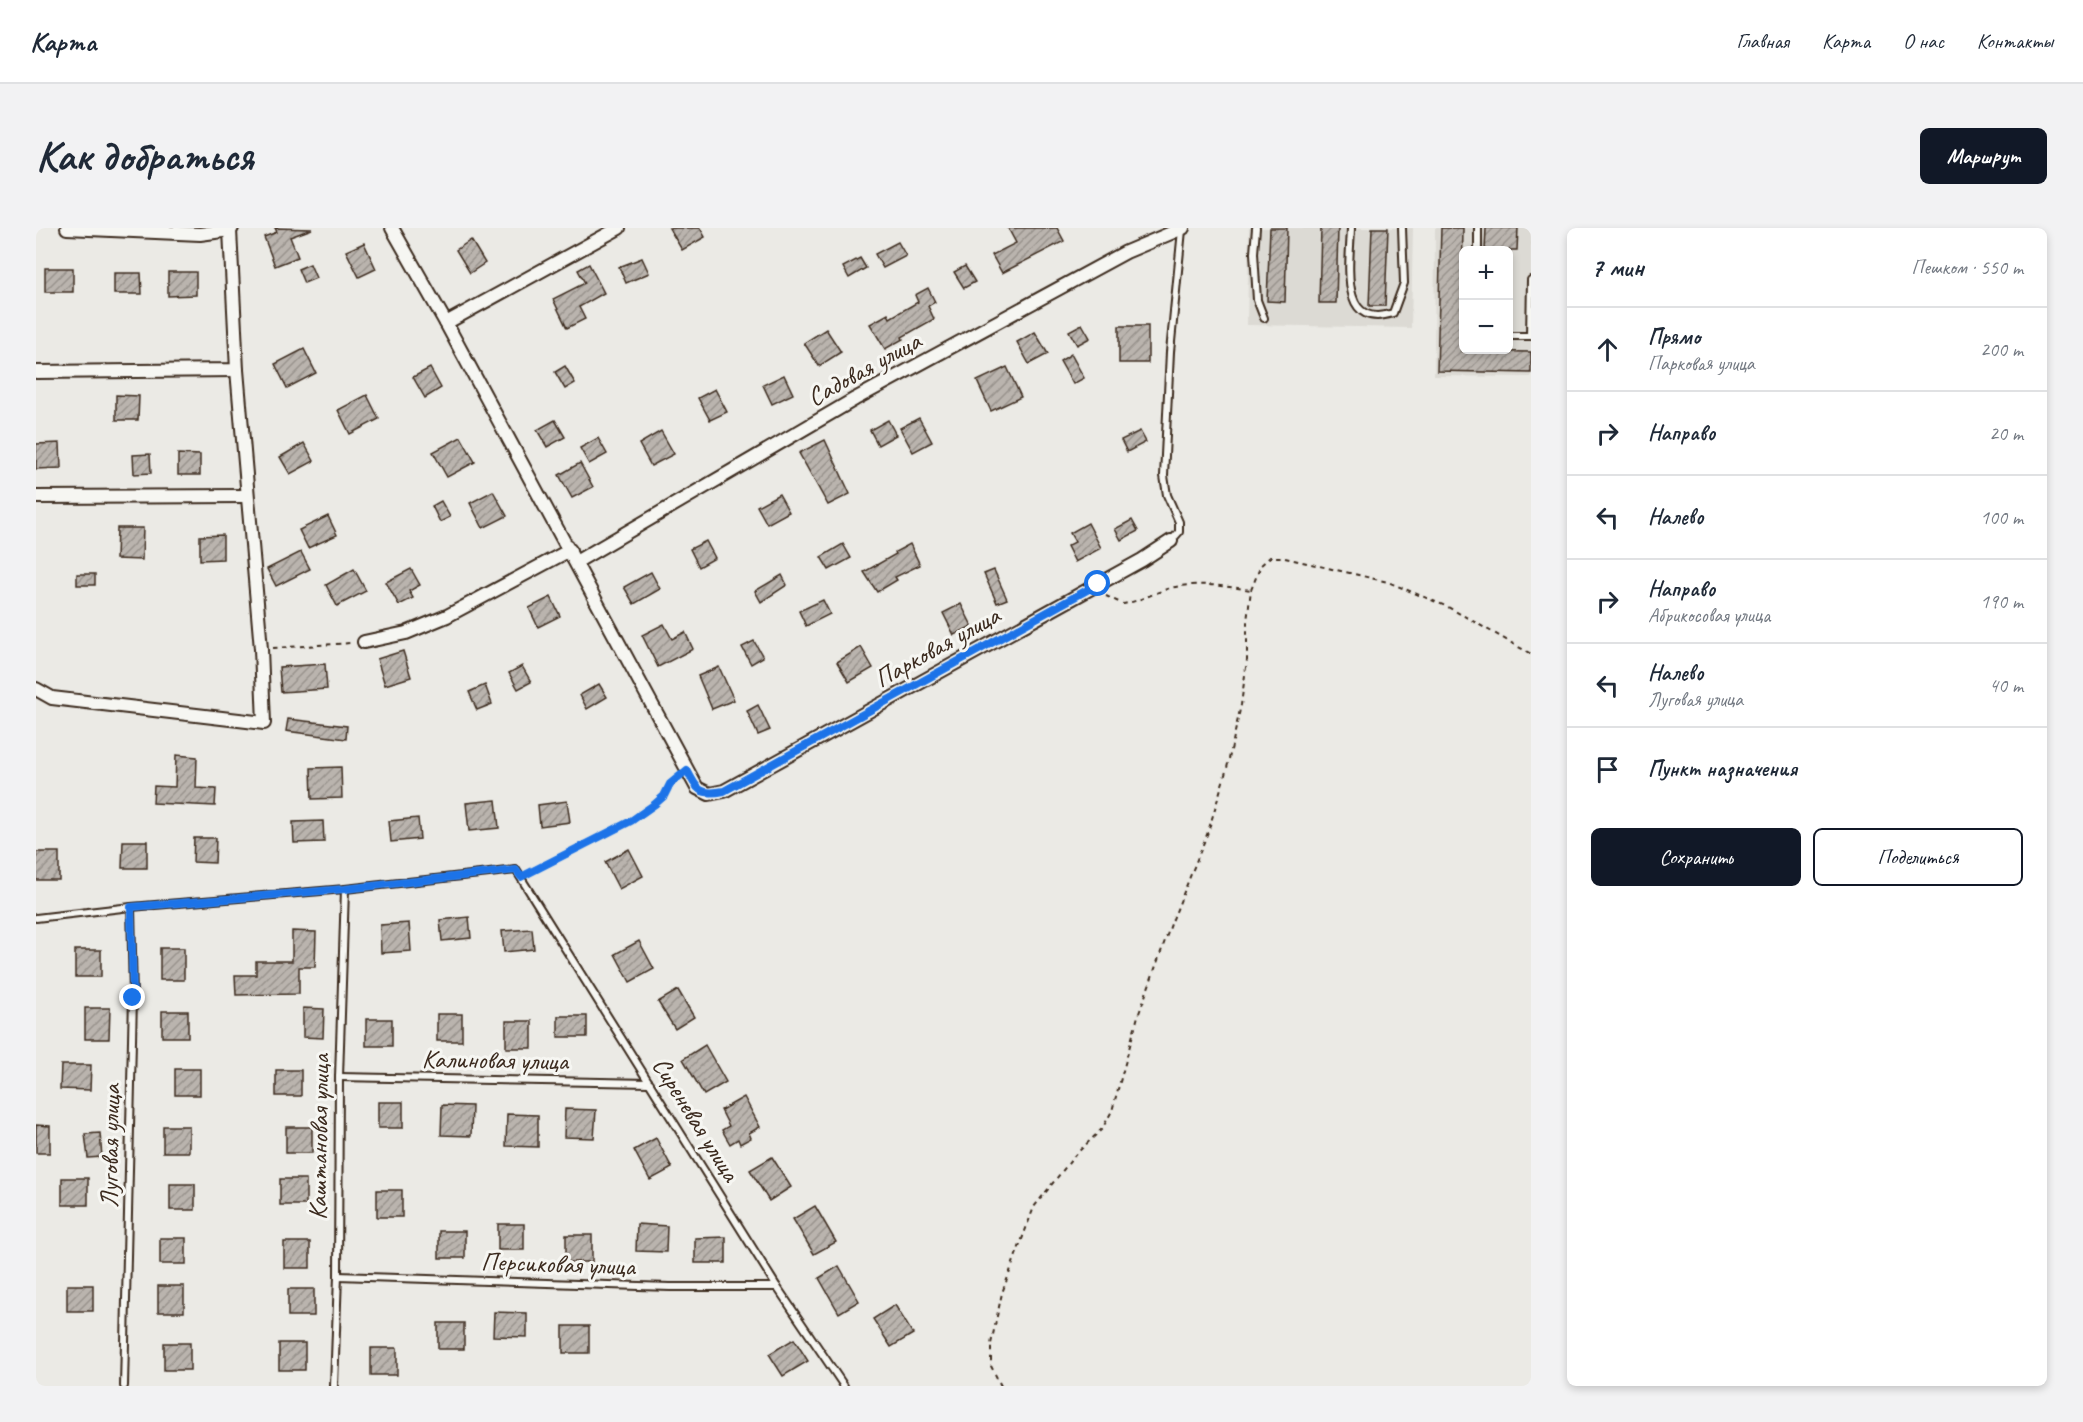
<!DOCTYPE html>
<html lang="ru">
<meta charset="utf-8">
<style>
body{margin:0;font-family:Caveat,sans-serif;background:#f2f2f3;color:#1f2937}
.controls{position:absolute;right:18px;top:18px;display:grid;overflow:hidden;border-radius:9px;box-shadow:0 3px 9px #0003}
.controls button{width:54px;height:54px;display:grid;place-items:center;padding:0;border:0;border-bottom:2px solid #e0e1e3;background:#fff;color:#1f2937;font:30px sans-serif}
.stop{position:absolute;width:18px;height:18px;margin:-14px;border:4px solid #1a73e8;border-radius:50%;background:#fff}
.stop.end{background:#1a73e8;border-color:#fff;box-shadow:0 2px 6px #0008}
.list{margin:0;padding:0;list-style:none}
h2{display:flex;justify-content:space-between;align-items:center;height:78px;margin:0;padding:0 24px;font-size:26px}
h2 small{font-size:20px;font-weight:400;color:#747a83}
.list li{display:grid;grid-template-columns:39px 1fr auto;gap:18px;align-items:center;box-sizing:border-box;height:84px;padding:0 24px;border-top:2px solid #e0e1e3}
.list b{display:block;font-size:22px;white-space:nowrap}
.list p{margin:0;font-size:20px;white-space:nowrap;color:#747a83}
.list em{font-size:20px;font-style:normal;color:#747a83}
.actions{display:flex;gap:12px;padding:18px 24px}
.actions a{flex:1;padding:14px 0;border:2px solid #111827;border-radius:9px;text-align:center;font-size:21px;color:#111827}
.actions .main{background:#111827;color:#fff}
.icon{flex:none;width:33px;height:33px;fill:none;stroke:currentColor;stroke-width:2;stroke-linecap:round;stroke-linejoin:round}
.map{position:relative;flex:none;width:1495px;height:1158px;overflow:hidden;border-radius:9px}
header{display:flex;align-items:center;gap:36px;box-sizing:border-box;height:84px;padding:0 30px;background:#fff;border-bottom:2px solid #e0e1e3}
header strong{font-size:28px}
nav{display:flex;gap:33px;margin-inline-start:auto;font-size:21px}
.intro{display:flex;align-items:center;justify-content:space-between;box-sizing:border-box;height:144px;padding:0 36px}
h1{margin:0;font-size:42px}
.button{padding:15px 27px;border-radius:9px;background:#111827;color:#fff;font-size:21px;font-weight:700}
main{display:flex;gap:36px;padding:0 36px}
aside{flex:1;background:#fff;border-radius:9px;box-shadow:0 3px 9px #0003}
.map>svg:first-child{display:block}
.built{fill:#dcdad4;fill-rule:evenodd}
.building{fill:url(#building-hatch);stroke:#3b2a1e;stroke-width:1.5}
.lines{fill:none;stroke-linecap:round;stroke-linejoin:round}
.service-casing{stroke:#3b2a1e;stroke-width:10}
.minor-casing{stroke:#3b2a1e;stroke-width:16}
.path{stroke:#3b2a1e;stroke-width:2;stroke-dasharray:4.5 4.5;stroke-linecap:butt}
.service{stroke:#f6f6f2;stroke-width:6}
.minor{stroke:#f6f6f2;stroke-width:12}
.route{stroke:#1a73e8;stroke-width:8}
.labels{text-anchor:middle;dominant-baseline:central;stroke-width:6;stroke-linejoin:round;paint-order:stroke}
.street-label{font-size:26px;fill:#3b2a1e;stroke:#f6f6f2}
</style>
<header>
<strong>Карта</strong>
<nav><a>Главная</a><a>Карта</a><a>О нас</a><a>Контакты</a></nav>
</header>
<div class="intro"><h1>Как добраться</h1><a class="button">Маршрут</a></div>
<main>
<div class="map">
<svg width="1495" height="1158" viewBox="0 0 1495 1158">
<defs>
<pattern id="building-hatch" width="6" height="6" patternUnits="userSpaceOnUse" patternTransform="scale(1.5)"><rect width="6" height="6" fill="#bab4ae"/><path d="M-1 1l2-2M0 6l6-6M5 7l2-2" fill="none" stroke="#98938d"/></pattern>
</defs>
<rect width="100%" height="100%" fill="#ebeae5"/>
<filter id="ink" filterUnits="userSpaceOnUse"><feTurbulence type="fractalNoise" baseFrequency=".0167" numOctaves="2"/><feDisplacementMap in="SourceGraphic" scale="12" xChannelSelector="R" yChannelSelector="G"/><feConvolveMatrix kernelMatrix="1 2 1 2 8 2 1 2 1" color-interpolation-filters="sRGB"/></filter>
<g filter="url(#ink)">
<g class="built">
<polygon points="1213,0 1377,0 1375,100 1211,97"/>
<path d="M1399 0H1495V149L1398 148ZM1428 22H1472V122H1428Z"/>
</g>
<g class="building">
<polygon points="239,0 276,1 254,9 262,29 239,38 228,9 241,4"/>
<polygon points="633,0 664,0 669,9 646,22"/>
<polygon points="972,0 1021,0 1028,13 966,45 956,27 980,15"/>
<polygon points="1234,0 1251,0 1249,74 1231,73"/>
<polygon points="1285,0 1302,0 1300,75 1283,75"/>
<polygon points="1336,0 1352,0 1349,78 1333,78"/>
<polygon points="1405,0 1427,0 1425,123 1495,124 1495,145 1401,143"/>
<polygon points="1450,0 1482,0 1481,22 1449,22"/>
<polygon points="435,12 449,35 434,45 420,22"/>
<polygon points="862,14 870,28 847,40 839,26"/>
<polygon points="328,15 340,41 323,49 310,23"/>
<polygon points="606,30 613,45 590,55 583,39"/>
<polygon points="824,30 830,40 813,50 807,39"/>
<polygon points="274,36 280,50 268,55 262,41"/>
<polygon points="553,36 568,65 543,79 549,91 531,100 517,71 549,55 542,42"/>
<polygon points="929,38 939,54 928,60 918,44"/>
<rect x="9" y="40" width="28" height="24"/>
<polygon points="132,44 160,44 160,67 132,68"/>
<polygon points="78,45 105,45 106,66 78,66"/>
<polygon points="892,60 899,74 892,78 898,91 866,109 867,111 849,121 834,96 852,86 854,90 882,74 879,67"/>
<polygon points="1046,96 1054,110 1041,117 1033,103"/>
<rect x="1083" y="98" width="29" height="37"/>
<polygon points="790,101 805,124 783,138 768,115"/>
<polygon points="999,104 1012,126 993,136 981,114"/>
<polygon points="268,121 280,145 251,160 239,136"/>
<polygon points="1035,126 1048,150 1037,156 1024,133"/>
<polygon points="529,138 539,155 529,161 519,144"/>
<polygon points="971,139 985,169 955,183 941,153"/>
<polygon points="394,140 405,160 389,170 377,149"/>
<polygon points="748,147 757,166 736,176 727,157"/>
<polygon points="679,161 691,184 674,192 662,170"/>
<polygon points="80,167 103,168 102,192 80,192"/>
<polygon points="331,167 343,191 314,206 302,182"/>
<polygon points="883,190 896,214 877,224 864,200"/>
<polygon points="519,192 529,209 511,219 501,202"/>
<polygon points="852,192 860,207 842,217 834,202"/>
<polygon points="625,203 638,226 615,238 603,216"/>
<polygon points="1104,203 1110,214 1091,224 1085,212"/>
<polygon points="425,209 439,234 411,249 397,224"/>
<polygon points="562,210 571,226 553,236 544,220"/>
<polygon points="789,212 814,266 792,277 763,225"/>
<polygon points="24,215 25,240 0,241 0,216"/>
<polygon points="268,215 278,233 254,246 244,229"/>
<polygon points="114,226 115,245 98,246 97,227"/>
<polygon points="142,226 164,227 164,247 142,247"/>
<polygon points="544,235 557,259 536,270 523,247"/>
<polygon points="457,263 471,288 447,300 434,275"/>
<polygon points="743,266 753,284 731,296 721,278"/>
<polygon points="405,273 414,289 404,294 396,278"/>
<polygon points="292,288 301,307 272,320 263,302"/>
<polygon points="1096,292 1102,303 1085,312 1079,301"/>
<polygon points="1052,295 1065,320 1039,334 1031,318 1039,314 1034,305"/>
<polygon points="81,300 107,300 106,332 80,331"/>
<polygon points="187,307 187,331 164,332 164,308"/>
<polygon points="670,313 679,330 663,339 654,321"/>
<polygon points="807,316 815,330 793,342 785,329"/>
<polygon points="874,316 884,337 859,349 861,352 841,364 828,344 860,326 859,324"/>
<polygon points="265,324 274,341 240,358 231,341"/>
<polygon points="318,341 330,363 301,378 290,357"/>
<polygon points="375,341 384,357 373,363 377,370 363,377 350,354"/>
<polygon points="958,342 971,371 961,375 948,346"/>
<polygon points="615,344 624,361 598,376 588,359"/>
<rect x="41" y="346" width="18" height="11"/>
<polygon points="746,347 751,357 725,374 719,363"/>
<polygon points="515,369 524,388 502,399 493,380"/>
<polygon points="787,372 794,386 770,398 763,383"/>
<polygon points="925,376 936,398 918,407 907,385"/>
<polygon points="628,396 636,411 649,404 657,421 622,439 606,407"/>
<polygon points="718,413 727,429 715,436 706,419"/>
<polygon points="825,419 837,440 813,454 801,434"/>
<polygon points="367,423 375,449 349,457 341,431"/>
<polygon points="289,436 291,461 245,464 243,439"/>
<polygon points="486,438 495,454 482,461 473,445"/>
<polygon points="683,439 698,472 676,481 662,448"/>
<polygon points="563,456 571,469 551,481 544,467"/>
<polygon points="449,457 456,476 441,482 433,464"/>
<polygon points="722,477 734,502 722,507 711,483"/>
<polygon points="252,491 311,498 310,511 250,503"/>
<polygon points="140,527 161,529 160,560 180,561 179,578 117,575 118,558 139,559"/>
<polygon points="305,539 306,570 276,571 275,540"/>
<polygon points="460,572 463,600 433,603 430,575"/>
<polygon points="531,573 534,594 504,598 502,577"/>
<polygon points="382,590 384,611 355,614 353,593"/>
<polygon points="287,593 288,614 258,615 257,594"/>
<polygon points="158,610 180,610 179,635 157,634"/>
<polygon points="87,613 111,613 111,640 86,640"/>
<polygon points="593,621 607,648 583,661 569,634"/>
<rect x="0" y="624" width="23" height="28"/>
<polygon points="433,689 435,710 406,713 404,692"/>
<polygon points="373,695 375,723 345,725 344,697"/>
<polygon points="496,701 498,721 468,724 466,703"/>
<polygon points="256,703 280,704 279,739 263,739 263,766 200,767 199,747 220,747 220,733 256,733"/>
<polygon points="603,713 618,741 594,754 579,726"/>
<rect x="124" y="720" width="24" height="32"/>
<rect x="39" y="722" width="26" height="27"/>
<polygon points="642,762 658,789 639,801 622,774"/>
<polygon points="49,780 74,780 73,811 49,811"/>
<polygon points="267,780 288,781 287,810 267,809"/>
<rect x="126" y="783" width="26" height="26"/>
<rect x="401" y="786" width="25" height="27"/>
<rect x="522" y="788" width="29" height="21"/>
<rect x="330" y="791" width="26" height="27"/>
<rect x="470" y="793" width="26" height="27"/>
<polygon points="669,817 690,854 668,867 647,831"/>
<polygon points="25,837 55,837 54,862 24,861"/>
<rect x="139" y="841" width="25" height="26"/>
<rect x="240" y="842" width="25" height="26"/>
<polygon points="708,869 724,899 713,905 715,910 704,916 702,911 694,916 686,902 693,898 685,882"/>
<rect x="342" y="874" width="25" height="26"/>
<polygon points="406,877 436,878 435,908 405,907"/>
<polygon points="529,881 560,882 558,910 528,909"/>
<polygon points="471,886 502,887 502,919 470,918"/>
<polygon points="0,897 14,898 14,925 0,925"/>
<rect x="127" y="898" width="26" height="26"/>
<rect x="250" y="899" width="26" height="26"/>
<polygon points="64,905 66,929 52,930 49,906"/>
<polygon points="620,910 636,940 614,952 598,922"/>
<polygon points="736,929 755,959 733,973 714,942"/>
<rect x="26" y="950" width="26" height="27"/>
<rect x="244" y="951" width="26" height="26"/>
<rect x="134" y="956" width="25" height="26"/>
<rect x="341" y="962" width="25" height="27"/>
<polygon points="779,978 800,1014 778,1026 757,991"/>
<rect x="462" y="996" width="26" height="26"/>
<polygon points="601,996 631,998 630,1024 600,1023"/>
<rect x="403" y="1003" width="26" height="27"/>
<rect x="530" y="1007" width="26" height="27"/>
<polygon points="690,1009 690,1035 659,1035 659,1010"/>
<rect x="124" y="1010" width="26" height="26"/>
<rect x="248" y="1014" width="26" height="26"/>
<polygon points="803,1038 823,1073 803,1085 783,1050"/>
<rect x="31" y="1057" width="26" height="26"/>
<rect x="122" y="1058" width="26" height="26"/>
<rect x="252" y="1061" width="26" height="27"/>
<polygon points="859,1077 877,1106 855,1119 837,1091"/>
<polygon points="458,1084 491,1085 491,1109 457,1108"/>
<rect x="402" y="1095" width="26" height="26"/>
<rect x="527" y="1098" width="26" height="27"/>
<polygon points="758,1111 772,1133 747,1148 733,1126"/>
<rect x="128" y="1115" width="26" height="27"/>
<rect x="243" y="1115" width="26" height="27"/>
<rect x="335" y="1120" width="26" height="27"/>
</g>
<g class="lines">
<defs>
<g id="service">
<polyline points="1220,0 1218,25 1221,72 1228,90"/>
<path d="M1315 0C1314 33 1302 103 1357 85L1368 55 1366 0"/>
<polyline points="1442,22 1442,0"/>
<polyline points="1472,108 1495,108"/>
<polyline points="1494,108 1495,52"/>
<polyline points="1135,313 1143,304 1143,294 1131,267 1128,248 1134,124 1146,2"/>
<polyline points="0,690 95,679 309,661 480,642 741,1059 808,1158"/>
<polyline points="303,849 614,855"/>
<polyline points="302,1048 634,1059 741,1059"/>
<polyline points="88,1158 97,769 95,679"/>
<polyline points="298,1158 302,1048 303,849 309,661"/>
</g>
<g id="minor">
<polyline points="31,0 164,6 194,2 196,0"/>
<polyline points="356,0 410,95 661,560 673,566 688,563 1106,332 1135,313"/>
<polyline points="410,95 583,0"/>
<polyline points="0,144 201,142 194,2"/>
<polyline points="0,269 211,268"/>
<polyline points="540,334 819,171 1090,24 1147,0"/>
<polyline points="328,414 370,405 411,388 534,322"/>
<polyline points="0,461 16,470 228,495 225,421 201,142"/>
</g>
</defs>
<use href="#service" class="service-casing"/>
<use href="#minor" class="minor-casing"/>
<g class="path">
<path d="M1070 368 1087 376C1103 373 1116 366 1131 361 1158 353 1188 358 1215 362"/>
<polyline points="237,420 315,415"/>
<polyline points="493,645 595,593 619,576 628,568 635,556 641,552"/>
<polyline points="965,1158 955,1138 955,1116 966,1065 998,979 1039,927 1066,901 1076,883 1102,788 1135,696 1172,604 1191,540 1205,477 1211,432 1211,393 1215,362 1225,337 1234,329 1245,329 1352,354 1412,379 1495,426"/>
</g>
<use href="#service" class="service"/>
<use href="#minor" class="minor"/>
</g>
</g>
<g class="lines" filter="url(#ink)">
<path class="route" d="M97 770 95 679 309 661 480 642 485 649 595 593 619 576 628 568 634 556 651 542C661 562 664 568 688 563L1062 356"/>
</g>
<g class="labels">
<g class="street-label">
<text transform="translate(828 141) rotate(-29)">Садовая улица</text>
<text transform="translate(901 419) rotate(-29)">Парковая улица</text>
<text transform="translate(459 832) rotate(1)">Калиновая улица</text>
<text transform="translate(660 891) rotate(58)">Сиреневая улица</text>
<text transform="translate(283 909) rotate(-89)">Каштановая улица</text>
<text transform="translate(74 918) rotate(-89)">Луговая улица</text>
<text transform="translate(522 1036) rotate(2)">Персиковая улица</text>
</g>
</g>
</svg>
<div class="controls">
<button>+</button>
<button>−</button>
</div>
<div class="stop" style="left:1062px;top:356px"></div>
<div class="stop end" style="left:97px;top:770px"></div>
</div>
<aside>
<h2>7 мин<small>Пешком · 550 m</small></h2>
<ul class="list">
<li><svg class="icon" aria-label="ahead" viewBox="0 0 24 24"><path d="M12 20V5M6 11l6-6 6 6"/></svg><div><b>Прямо</b><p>Парковая улица</p></div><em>200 m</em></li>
<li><svg class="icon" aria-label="right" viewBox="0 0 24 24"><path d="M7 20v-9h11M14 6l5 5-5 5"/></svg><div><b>Направо</b></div><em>20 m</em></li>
<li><svg class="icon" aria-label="left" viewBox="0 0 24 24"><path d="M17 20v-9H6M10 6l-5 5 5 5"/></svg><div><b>Налево</b></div><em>100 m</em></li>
<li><svg class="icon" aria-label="right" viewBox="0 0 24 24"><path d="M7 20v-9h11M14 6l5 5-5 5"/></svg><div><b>Направо</b><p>Абрикосовая улица</p></div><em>190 m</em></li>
<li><svg class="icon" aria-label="left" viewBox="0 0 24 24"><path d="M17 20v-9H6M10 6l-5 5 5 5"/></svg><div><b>Налево</b><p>Луговая улица</p></div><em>40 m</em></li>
<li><svg class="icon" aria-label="arrive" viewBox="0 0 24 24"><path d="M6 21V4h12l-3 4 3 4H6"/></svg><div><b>Пункт назначения</b></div></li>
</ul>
<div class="actions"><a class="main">Сохранить</a><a>Поделиться</a></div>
</aside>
</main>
